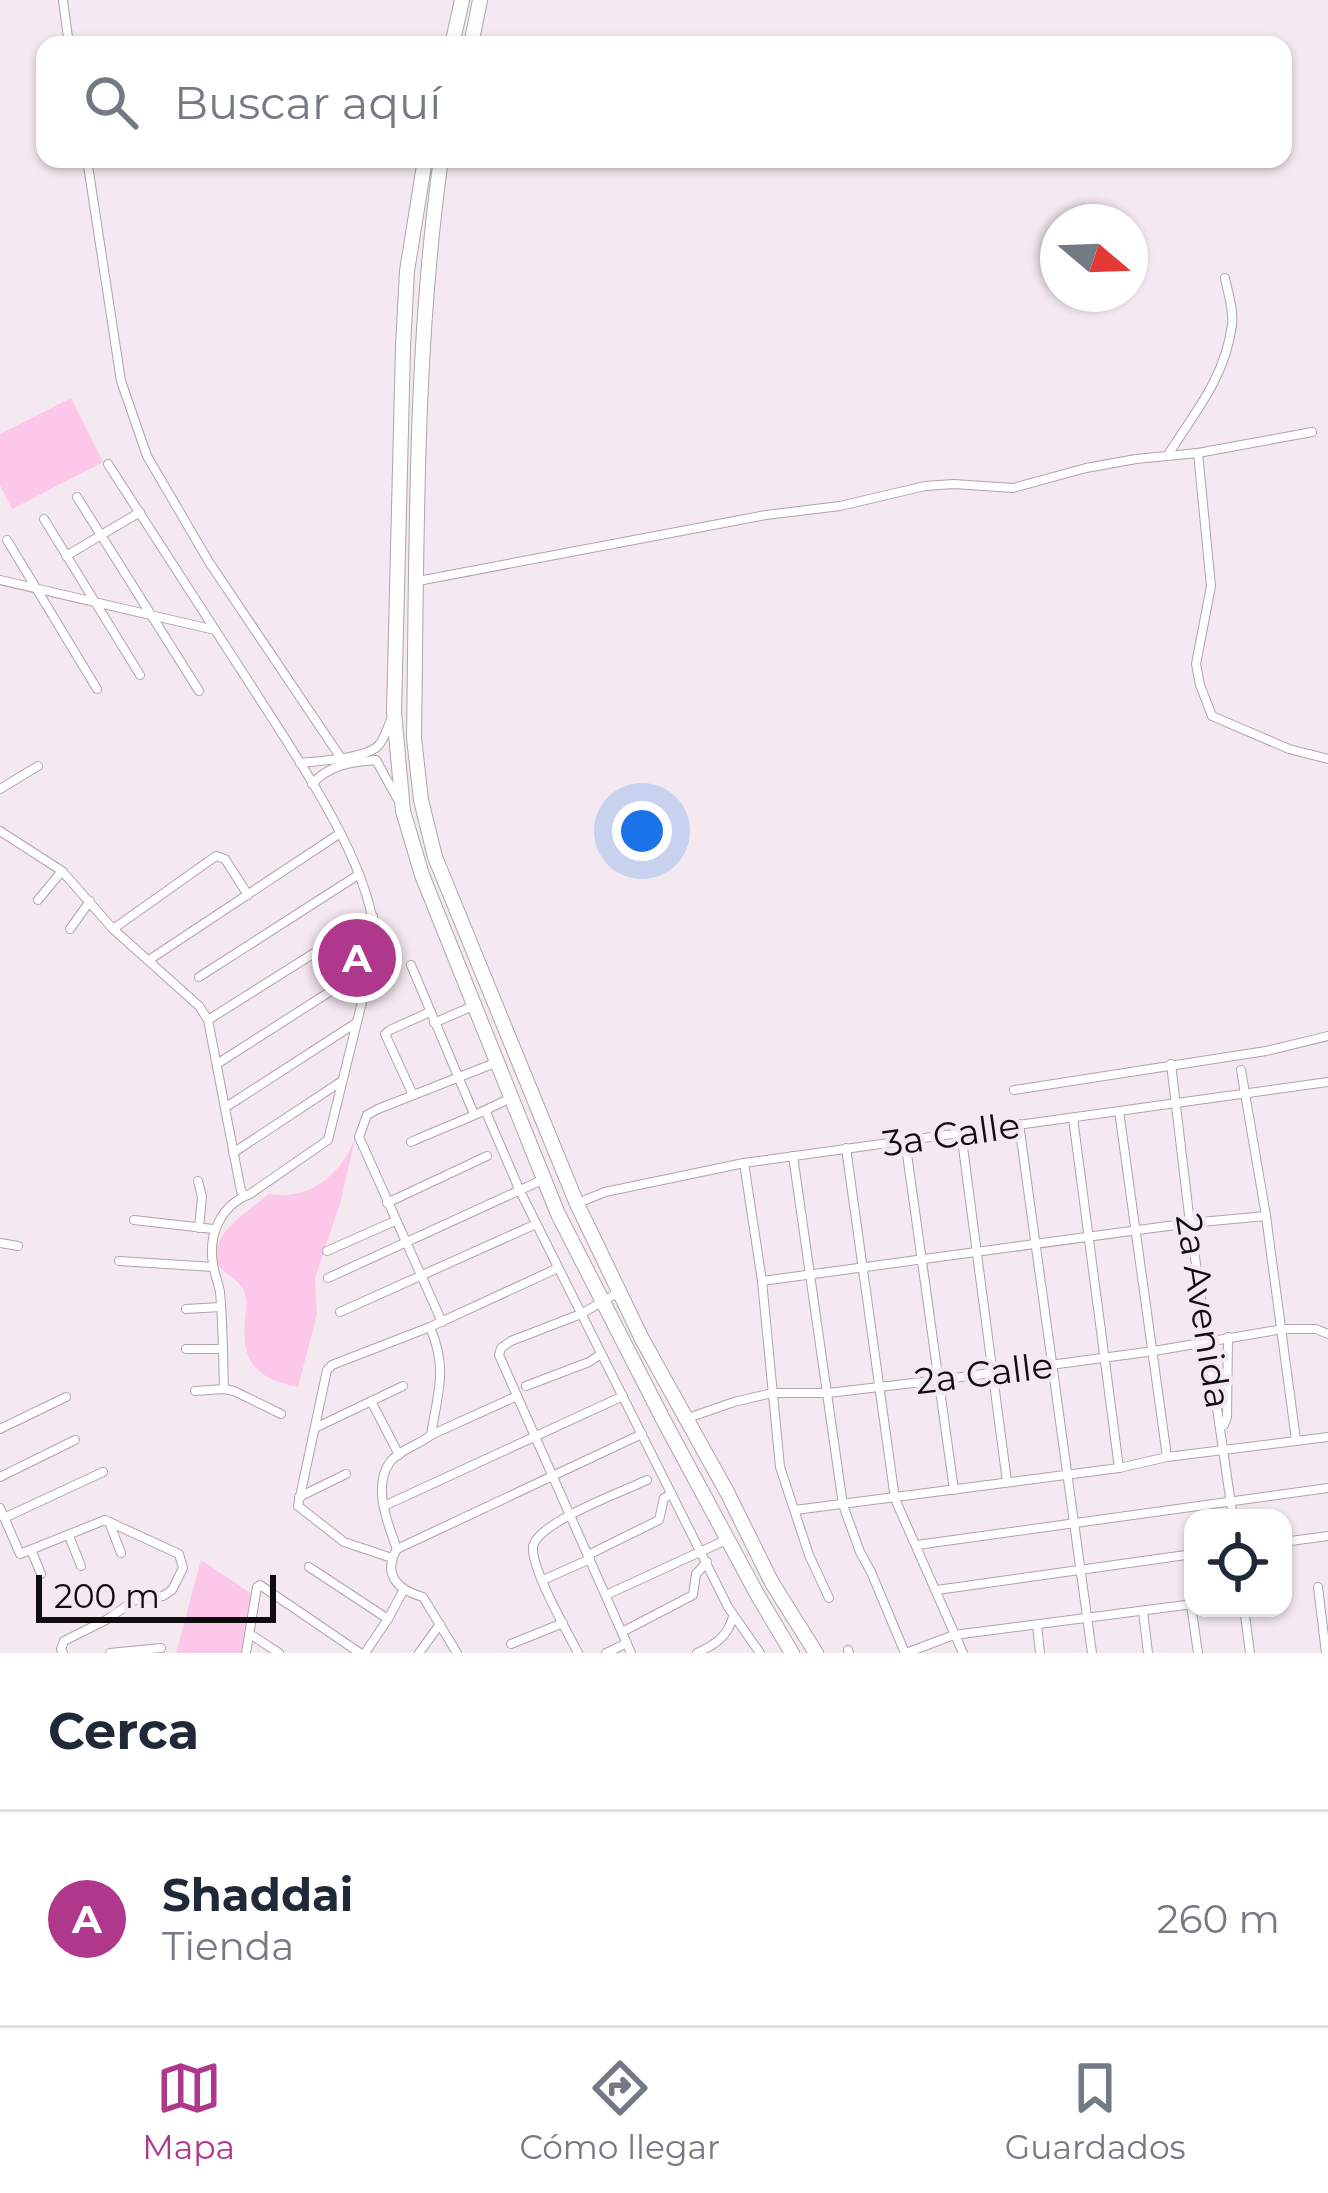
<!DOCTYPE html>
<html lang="es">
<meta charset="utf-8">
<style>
body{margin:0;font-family:Montserrat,sans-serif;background:#f2f2f3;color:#1f2937}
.controls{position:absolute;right:36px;bottom:36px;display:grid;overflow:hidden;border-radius:24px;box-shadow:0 3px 9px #0004}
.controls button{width:108px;height:108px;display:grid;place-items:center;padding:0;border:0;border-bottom:3px solid #e0e1e3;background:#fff;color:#1f2937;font:60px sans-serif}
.compass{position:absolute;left:1040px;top:204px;width:108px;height:108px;border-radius:50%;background:#fff;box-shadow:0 3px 9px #0004;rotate:109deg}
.scale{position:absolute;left:36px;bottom:30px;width:240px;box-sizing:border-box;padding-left:12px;border:6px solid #110d0f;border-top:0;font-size:33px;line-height:42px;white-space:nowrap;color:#110d0f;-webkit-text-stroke:9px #f4e9f0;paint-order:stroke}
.you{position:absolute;left:642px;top:831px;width:42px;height:42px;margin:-30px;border:9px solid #fff;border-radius:50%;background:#1a73e8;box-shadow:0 0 0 18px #1a73e833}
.badge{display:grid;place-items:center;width:78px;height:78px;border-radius:50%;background:#af378c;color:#fff;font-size:39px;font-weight:700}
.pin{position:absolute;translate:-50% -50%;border:6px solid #fff;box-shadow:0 3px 12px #0006}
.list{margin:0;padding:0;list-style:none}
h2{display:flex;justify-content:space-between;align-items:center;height:156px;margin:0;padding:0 48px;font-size:51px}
h2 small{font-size:39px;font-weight:400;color:#747a83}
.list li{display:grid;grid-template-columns:78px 1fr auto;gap:36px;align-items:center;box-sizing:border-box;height:216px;padding:0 48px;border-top:3px solid #e0e1e3}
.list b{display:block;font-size:45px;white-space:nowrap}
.list p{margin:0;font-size:39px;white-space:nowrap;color:#747a83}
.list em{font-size:39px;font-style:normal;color:#747a83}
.icon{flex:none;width:66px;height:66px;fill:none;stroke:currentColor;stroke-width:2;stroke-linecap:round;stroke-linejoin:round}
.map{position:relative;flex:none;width:1328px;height:1653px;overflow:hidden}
.search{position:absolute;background:#fff;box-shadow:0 3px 9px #0004;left:36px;right:36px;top:36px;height:132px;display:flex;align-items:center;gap:30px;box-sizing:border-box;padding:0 42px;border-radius:24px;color:#747a83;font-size:45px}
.sheet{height:372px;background:#fff}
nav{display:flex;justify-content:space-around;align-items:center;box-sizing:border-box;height:168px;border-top:3px solid #e0e1e3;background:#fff;font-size:33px;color:#747a83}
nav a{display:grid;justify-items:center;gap:6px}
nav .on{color:#af378c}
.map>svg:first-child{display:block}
.green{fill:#fcc7e8}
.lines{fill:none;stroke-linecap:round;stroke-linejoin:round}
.street-casing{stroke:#aea4aa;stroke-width:10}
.highway-casing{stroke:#aea4aa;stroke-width:16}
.street{stroke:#fff;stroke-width:8}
.highway{stroke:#fff;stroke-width:14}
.labels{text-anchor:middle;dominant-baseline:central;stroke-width:9;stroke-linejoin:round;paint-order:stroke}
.street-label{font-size:36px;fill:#110d0f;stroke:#f4e9f0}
</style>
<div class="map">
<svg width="1328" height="1653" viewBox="0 0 1328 1653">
<rect width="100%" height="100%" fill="#f4e9f0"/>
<g class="green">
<polygon points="71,398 103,462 12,509 0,485 0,434"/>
<path d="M356 1135 341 1200 315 1278 317 1314 298 1387C257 1379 241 1363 245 1320 246 1310 248 1300 244 1291 238 1279 224 1273 216 1263 212 1231 247 1213 269 1194 311 1201 343 1173 356 1135Z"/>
<polygon points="201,1560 255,1596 243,1653 176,1653"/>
</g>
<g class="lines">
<defs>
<g id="street">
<polyline points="63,0 69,45"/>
<polyline points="87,159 121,381 147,456 209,562 341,758"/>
<polyline points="1312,432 1198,453 1211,586 1196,664 1200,685 1212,716 1289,749 1328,759"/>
<path d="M1169 453C1196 411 1225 377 1232 325 1234 311 1228 293 1225 278"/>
<path d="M108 464C156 538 204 612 252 687 293 752 378 871 375 949L328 1140 250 1194C221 1205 208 1234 213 1264 214 1273 218 1282 220 1292 223 1324 223 1357 224 1389"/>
<polyline points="77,497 199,691"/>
<polyline points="44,519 140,675"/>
<polyline points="7,540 97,689"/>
<polyline points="66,556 140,512"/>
<polyline points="0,580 215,630"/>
<polyline points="418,581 766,515 840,506 925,486 954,484 1013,488 1086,468 1136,459 1198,453"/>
<path d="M300 763C318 761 364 759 378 746 384 740 388 727 391 719"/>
<path d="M312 784C329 765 350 762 376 760L397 798"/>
<polyline points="0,789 38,766"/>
<polyline points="0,831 62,871 113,929 199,1006 208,1020 241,1191 244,1195"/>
<polyline points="38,900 62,871"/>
<polyline points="70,929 90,901"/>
<polyline points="113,929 216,856 225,859 248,895"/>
<polyline points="149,960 339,834"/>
<polyline points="411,965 474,1114"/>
<polyline points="199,977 358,875"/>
<polyline points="208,1020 373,916"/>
<polyline points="434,1023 473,1006"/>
<polyline points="217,1064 370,966"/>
<polyline points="1171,1064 1190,1223 1233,1518"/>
<polyline points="1241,1070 1266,1216 1296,1440"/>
<polyline points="1014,1090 1266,1051 1328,1036"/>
<polyline points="413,1095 385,1034 390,1030 430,1012"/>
<polyline points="226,1107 356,1023"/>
<polyline points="1119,1111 1167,1457"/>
<polyline points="486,1112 520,1191 728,1607 760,1653"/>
<polyline points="1073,1118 1119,1468"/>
<polyline points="1019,1124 1092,1653"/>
<polyline points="961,1132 1007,1482"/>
<polyline points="905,1140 954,1490"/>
<path d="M411 1142C444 1127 479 1115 510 1098"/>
<polyline points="846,1148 895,1499 963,1653"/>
<polyline points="233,1153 342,1081"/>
<polyline points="793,1156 843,1505 860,1552 871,1572 905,1653"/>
<polyline points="744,1163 762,1281 780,1467 809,1555 829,1598"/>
<polyline points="198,1181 202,1197 199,1228"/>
<polyline points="387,1203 487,1156"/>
<polyline points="578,1203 605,1192 744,1163 1328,1082"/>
<polyline points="134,1220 213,1229"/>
<polyline points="0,1243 18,1246"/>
<polyline points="327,1251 395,1221"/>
<polyline points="119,1261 213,1267"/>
<polyline points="328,1278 542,1180"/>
<polyline points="762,1281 1190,1223 1266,1216"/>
<polyline points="619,1292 581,1314 511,1341 501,1348 499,1355 631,1653"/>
<polyline points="186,1309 221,1307"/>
<polyline points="340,1312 536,1224"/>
<polyline points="442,1322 359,1137 367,1115 378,1109 495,1063"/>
<path d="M430 1327C448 1370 438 1391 431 1435 419 1445 399 1450 390 1462 372 1487 388 1524 397 1549 382 1575 398 1590 423 1597L457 1653"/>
<polyline points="186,1349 223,1349"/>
<polyline points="526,1386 589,1362 601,1354"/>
<polyline points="195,1391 224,1389 234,1391 281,1414"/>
<polyline points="371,1401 399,1455"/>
<polyline points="688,1418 734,1402 772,1393 828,1393 939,1380 1154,1351 1283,1329 1316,1329 1328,1334"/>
<polyline points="1224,1425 1227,1417 1228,1337"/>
<polyline points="315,1428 403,1386"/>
<polyline points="0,1429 66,1397"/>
<polyline points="431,1435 517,1396"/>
<polyline points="0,1477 75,1440"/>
<polyline points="299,1497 346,1474"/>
<polyline points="384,1506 623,1396"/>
<polyline points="0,1508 20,1554 105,1520 179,1554 183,1568 172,1590 163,1596 138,1598 106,1620 64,1641 61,1649 63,1653"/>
<polyline points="795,1510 1119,1468 1167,1457 1328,1437"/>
<polyline points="4,1518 103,1472"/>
<polyline points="109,1522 121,1553"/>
<polyline points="69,1536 81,1566"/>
<polyline points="1283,1542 1328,1536"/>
<polyline points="917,1545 1328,1488"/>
<polyline points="397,1549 642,1434"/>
<polyline points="32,1552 41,1574"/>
<polyline points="588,1555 659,1520 664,1498 672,1494"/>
<polyline points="392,1558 344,1542 298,1506 327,1370 332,1365 430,1327 558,1268"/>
<polyline points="309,1567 388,1619 365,1653"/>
<polyline points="543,1580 590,1559"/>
<polyline points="1318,1587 1326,1653"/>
<polyline points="937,1590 1193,1554"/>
<polyline points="606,1595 726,1540"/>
<polyline points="1191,1605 1198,1653"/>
<polyline points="1244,1608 1250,1653"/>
<polyline points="1143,1611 1148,1653"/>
<polyline points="388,1619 403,1591"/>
<polyline points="1037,1625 1040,1653"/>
<polyline points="622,1632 693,1595 696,1574 707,1562"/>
<polyline points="250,1634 279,1653"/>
<polyline points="511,1644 563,1623"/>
<polyline points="848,1650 849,1653"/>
<polyline points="110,1653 161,1648"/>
<polyline points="246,1653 257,1587 260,1585 360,1653"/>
<polyline points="419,1653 440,1624"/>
<path d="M578 1653C567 1631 531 1569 533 1547 536 1523 624 1491 647 1480"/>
<polyline points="606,1653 627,1643"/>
<path d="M697 1653C716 1644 727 1637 733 1617"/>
<polyline points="906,1653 954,1635 1193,1604"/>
</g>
<g id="highway">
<polyline points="452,45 462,0"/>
<polyline points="471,45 480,0"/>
<polyline points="425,159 407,271 403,347 394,712 403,811 422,875 558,1214 665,1423 757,1594 792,1653"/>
<path d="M441 159C414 351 417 545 414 738L421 800 435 857 577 1204 642 1339 727 1492 772 1583 816 1653"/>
</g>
</defs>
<use href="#street" class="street-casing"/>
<use href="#highway" class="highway-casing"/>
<use href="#street" class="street"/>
<use href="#highway" class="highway"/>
</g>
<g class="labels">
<g class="street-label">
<text transform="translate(951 1134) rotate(-8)">3a Calle</text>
<text transform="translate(1204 1311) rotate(81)">2a Avenida</text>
<text transform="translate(984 1373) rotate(-7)">2a Calle</text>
</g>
</g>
</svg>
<div class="controls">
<button><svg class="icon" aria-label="locate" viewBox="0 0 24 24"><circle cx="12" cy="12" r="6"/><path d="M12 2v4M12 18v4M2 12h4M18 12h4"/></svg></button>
</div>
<svg class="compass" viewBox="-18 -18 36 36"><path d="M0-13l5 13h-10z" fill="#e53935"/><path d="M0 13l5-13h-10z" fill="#747a83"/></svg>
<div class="scale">200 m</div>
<div class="you"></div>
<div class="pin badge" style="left:357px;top:958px">A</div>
<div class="search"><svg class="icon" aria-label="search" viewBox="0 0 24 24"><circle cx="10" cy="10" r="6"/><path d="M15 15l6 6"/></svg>Buscar aquí</div>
</div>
<section class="sheet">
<h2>Cerca<small></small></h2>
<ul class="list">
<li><span class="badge">A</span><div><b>Shaddai</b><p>Tienda</p></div><em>260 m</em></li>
</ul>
</section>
<nav>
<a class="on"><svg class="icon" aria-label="map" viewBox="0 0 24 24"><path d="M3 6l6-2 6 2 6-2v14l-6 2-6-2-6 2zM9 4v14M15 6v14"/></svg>Mapa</a>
<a><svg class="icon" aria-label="directions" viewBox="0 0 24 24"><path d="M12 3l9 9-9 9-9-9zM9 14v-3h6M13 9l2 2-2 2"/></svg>Cómo llegar</a>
<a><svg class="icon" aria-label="saved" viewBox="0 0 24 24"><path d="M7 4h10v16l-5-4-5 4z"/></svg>Guardados</a>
</nav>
